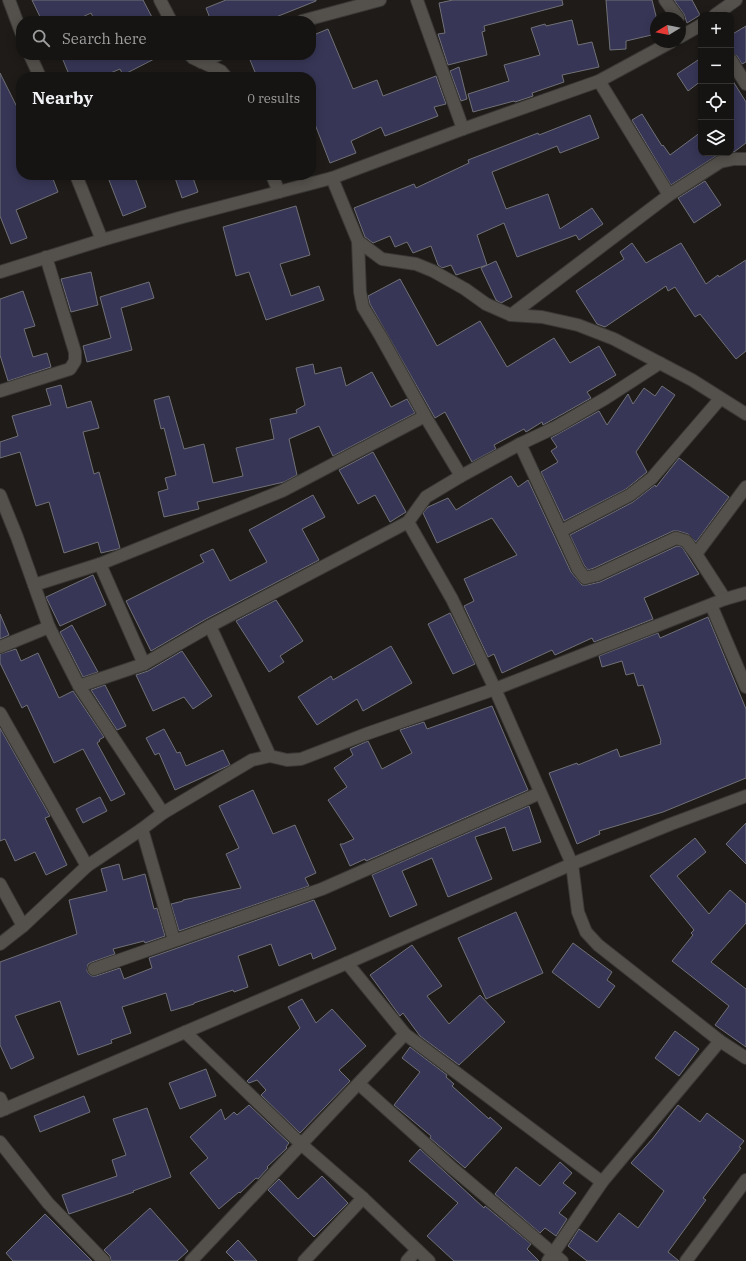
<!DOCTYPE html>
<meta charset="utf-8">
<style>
body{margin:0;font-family:"IBM Plex Serif",serif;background:#1f1d1b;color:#f1f3f6}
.controls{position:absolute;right:12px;top:12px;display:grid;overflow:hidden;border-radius:8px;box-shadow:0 2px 10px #0003}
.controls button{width:36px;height:36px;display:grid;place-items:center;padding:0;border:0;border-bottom:1px solid #353332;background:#161412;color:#f1f3f6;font:20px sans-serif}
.compass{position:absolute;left:650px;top:12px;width:36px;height:36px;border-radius:50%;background:#161412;box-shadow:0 2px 10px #0003;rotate:260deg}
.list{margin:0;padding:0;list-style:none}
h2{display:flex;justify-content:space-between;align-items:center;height:52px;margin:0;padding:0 16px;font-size:17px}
h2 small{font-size:13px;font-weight:400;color:#9e9e9f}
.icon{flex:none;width:22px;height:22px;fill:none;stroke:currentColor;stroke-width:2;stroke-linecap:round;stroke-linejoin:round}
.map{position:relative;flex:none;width:746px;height:1261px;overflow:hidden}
.search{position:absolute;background:#161412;box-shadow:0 2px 10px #0003;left:16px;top:16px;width:300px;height:44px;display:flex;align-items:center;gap:10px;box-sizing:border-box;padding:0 14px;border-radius:16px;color:#9e9e9f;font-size:15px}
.panel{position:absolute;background:#161412;box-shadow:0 2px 10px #0003;left:16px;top:72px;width:300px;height:108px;border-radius:16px}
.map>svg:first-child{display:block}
.building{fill:#373656;stroke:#707076}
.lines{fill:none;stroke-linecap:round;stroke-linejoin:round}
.street-casing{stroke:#3a3836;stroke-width:14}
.street{stroke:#54514c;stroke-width:12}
</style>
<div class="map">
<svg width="746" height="1261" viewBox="0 0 746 1261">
<rect width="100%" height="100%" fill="#1e1b18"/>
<g class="building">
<polygon points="32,0 143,0 154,21 95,21 91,13 74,21 42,21"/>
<polygon points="226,0 316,0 316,1 266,21 211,21 206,8"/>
<polygon points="453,0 562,0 563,5 484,26 485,31 482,32 487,55 448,65 438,34 445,33 439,3"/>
<polygon points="606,0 652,0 656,16 656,34 626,41 626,49 610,50"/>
<polygon points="674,0 692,0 700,15 687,23 684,14"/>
<polygon points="572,20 578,45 592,42 599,67 562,75 564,82 532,93 533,96 515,102 514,101 473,112 468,94 509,81 504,65 540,55 531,28 545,24 546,26"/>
<polygon points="746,26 746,62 742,64 737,56 731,53 731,35"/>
<polygon points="328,29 353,89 377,80 383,96 436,76 446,104 434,107 438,116 385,136 381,127 351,141 356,153 330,163 311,114 311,77 257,77 248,55 311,55 311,36"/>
<polygon points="61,55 162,55 123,75 120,69 101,77 70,77"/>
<polygon points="701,58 701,81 688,91 677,74"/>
<polygon points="459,67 467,99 461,101 450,71"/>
<polygon points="0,73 21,115 21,175 49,175 51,180 53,179 58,192 16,210 27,238 11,244 0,216"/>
<polygon points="731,78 746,102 746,143 734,152 731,152"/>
<polygon points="642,114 662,146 663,145 670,155 701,132 701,153 726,153 716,156 671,185 632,120"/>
<polygon points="590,115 599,138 560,153 557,146 492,172 506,209 548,194 560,229 592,208 603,224 579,240 576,235 517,257 504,223 477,235 487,265 456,275 451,265 442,268 438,265 431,246 413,253 407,242 395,247 390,236 373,243 365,237 354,208 414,184 416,188 469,163 468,160 538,133 539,135"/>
<polygon points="107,175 134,175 146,207 123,216"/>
<polygon points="174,175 192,175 198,192 182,198"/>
<polygon points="705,181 721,205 694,223 678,198"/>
<polygon points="296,206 310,255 280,264 291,296 319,286 324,300 266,320 249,272 236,276 223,227"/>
<polygon points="632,243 646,263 681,243 706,284 718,275 719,277 746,260 746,351 736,359 700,314 695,317 675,287 668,291 666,286 605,327 597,324 576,291 624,259 620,252"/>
<polygon points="496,261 512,297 501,303 496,300 481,268"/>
<polygon points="91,272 98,305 71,312 61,279"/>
<polygon points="400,279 437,346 480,321 507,367 554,338 570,363 599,346 616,375 587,392 591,398 543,425 542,422 526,432 524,429 494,445 496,449 472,462 445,412 435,418 370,304 368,296"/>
<polygon points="149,282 154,298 121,308 132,350 87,362 83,346 111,338 100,297"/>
<polygon points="23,291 35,326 24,329 33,357 47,353 51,367 8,381 0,355 0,299"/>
<polygon points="313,364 315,374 341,367 346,386 372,372 391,407 407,399 415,413 333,456 319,426 289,439 297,475 284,482 197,502 199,509 164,517 158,492 168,489 165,478 176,475 164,428 161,429 154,400 169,396 184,449 204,444 213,483 243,476 236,448 274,439 270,419 297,413 296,410 305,405 296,368"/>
<polygon points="61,385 67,408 91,401 99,428 83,432 94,474 99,472 120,548 118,549 101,553 98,542 64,553 49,502 36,506 20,452 0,458 0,442 18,436 12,416 51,405 46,389"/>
<polygon points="662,386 675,395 636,452 647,472 626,489 564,521 541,472 558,462 551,451 557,447 551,438 599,411 607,425 628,394 633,404 644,388 655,396"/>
<polygon points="373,452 406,512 390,522 375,495 358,504 339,470"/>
<polygon points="679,458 729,497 696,542 688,534 678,531 673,531 594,568 588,570 584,565 570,535 633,502 655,485 656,487"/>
<polygon points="511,476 518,487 528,480 571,572 582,585 587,585 600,582 677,546 682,547 699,574 644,598 653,619 594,642 592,638 555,655 552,650 502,673 494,654 488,657 464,606 474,601 464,579 517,555 492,518 437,543 423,513 428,507 448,498 456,510"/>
<polygon points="313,495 325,517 302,529 319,560 206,619 151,651 126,601 204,562 200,555 213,549 230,581 267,562 249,530"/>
<polygon points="93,575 106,605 60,626 46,597"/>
<polygon points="276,600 303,641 280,656 284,662 269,672 236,621"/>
<polygon points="450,613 475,664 453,674 428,624"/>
<polygon points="0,614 9,635 0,639"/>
<polygon points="708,617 746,709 746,778 663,812 599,831 600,834 577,844 549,773 577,763 578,765 617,749 620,757 661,744 660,742 661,741 643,685 638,686 634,673 626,675 622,661 602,667 599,656 658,633 660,638"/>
<polygon points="72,625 98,672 83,677 60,632"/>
<polygon points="391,646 412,683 363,711 357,699 317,725 298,697 331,676 333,680"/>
<polygon points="16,649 21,661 38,653 59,698 73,691 104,737 99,740 100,741 97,743 125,794 111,801 83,749 54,763 27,705 22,708 0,663 0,654"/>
<polygon points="182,651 212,696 193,709 184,697 153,711 136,675 148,671"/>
<polygon points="105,685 126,726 117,730 91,690"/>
<polygon points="492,706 528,790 366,861 365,859 350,866 340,844 343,844 354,839 328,800 347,787 334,768 353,755 350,749 368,741 382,769 412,753 400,730 424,722 427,729"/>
<polygon points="0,728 50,816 45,818 67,865 46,875 35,852 15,861 5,839 0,841"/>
<polygon points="164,729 177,753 180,752 186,766 223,750 230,765 175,790 159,753 155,755 146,738"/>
<polygon points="253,790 273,834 295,825 316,873 305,878 309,886 179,931 171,904 183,901 183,900 241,888 226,854 239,848 219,806"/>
<polygon points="100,797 107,811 83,823 76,809"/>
<polygon points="529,806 541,842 513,851 505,827 475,837 492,879 448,897 432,858 402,871 417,905 390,917 372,875"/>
<polygon points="746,823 746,864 726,844"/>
<polygon points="695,838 706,852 677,876 709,914 730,890 746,904 746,923 711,962 746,989 746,1047 715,1025 729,1006 672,961 693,935 691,933 694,930 650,876"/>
<polygon points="119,864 123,880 145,874 154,909 157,908 165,936 145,943 144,941 113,949 115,954 92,962 88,964 87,971 89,974 92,976 96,976 120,968 124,979 152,968 149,958 314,900 336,949 313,959 311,953 279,966 271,944 238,956 248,987 234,992 233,990 194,1003 194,1004 171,1011 166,993 122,1007 131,1033 111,1040 112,1043 78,1055 60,1001 15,1016 34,1058 11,1069 0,1045 0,962 77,934 69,900 107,891 101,869"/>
<polygon points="516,912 543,973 486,999 458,938"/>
<polygon points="573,943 612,972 607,980 615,986 599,1008 552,972"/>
<polygon points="412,945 442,986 427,996 449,1024 480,995 505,1022 459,1065 420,1036 403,1013 400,1016 370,975"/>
<polygon points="302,999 316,1023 332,1009 366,1046 339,1070 350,1081 300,1133 261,1095 266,1090 257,1080 249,1083 247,1081 300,1028 288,1007"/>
<polygon points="675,1031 699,1049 679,1076 655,1058"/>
<polygon points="410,1047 447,1075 446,1077 454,1084 452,1086 489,1119 490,1117 502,1128 465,1168 430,1138 431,1136 394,1105 420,1072 402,1058"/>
<polygon points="206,1069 216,1096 180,1109 169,1083"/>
<polygon points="84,1096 90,1112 40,1132 34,1116"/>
<polygon points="249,1105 289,1143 286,1147 287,1148 267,1167 268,1168 258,1179 256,1178 240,1193 239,1192 219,1209 190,1173 208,1158 190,1137 221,1109 225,1120 234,1112 237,1115"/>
<polygon points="678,1105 700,1122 707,1113 744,1141 739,1147 741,1148 703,1198 706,1200 668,1252 679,1261 587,1261 568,1246 579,1229 597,1242 619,1213 638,1228 664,1191 631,1163 653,1138"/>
<polygon points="147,1108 171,1177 133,1191 134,1192 69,1214 62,1195 117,1176 112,1160 126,1155 113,1119"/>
<polygon points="420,1149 484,1208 485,1206 531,1244 527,1249 539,1261 454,1261 427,1236 458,1203 409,1161"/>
<polygon points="560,1162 572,1173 563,1183 576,1193 559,1213 567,1219 556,1236 545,1228 540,1233 495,1194 516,1167 540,1186"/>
<polygon points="322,1176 348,1203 314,1237 268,1190 279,1179 298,1199"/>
<polygon points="150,1208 188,1251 177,1261 111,1261 110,1256 104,1250"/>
<polygon points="45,1214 92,1261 13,1261 6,1253"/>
<polygon points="238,1240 257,1261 235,1261 226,1252"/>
</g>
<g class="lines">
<defs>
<g id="street">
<polyline points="9,0 21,32"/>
<polyline points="160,0 171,21"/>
<polyline points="417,0 463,129"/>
<polyline points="665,0 678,18"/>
<polyline points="715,15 736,0"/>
<polyline points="302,21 380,0"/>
<polyline points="680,37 701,25"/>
<polyline points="30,55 40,77"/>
<polyline points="190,55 193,58 221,71 226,77"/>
<polyline points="731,60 746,84"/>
<polyline points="201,62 218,55"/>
<polyline points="599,81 669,195"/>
<polyline points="76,175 102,240"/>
<polyline points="272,175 279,192"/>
<polyline points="332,178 358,241 382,259 416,264 433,271 465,289 486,304 511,315 542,317 578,325 614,339 692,380 746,414"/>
<polyline points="358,241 360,292 363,307 380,335 425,416 461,476"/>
<polyline points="0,272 102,240 179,218 332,178 463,129 599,81 671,42"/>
<polyline points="511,315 669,195 720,162 734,159 746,159"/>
<polyline points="0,391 70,369 75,361 75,352 46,257"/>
<polyline points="520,444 556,427 606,398 660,363"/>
<polyline points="0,495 17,537 49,627 79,686 163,813"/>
<polyline points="408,522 426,497 461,476 520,444 578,569 585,578 597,575 676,538 686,541 696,554 725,599"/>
<polyline points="561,531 630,495 652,478 720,399"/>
<polyline points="696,554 746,487"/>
<polyline points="100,564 144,664"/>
<polyline points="34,585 100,564 282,491 425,416"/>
<polyline points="711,605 746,687"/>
<polyline points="210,626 270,756"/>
<polyline points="0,647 49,627"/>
<polyline points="79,686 144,664 210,626 408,522 452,599 495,689 572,864 578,912 586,932 598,945 720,1041 746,1058"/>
<polyline points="0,713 87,866"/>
<polyline points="142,829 174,940"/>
<polyline points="0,884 23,926"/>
<polyline points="0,944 23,926 87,866 142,829 163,813 252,760 270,756 287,760 301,759 366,734 495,689 725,599 746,593"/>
<polyline points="347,963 405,1034 602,1182"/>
<polyline points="94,969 322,889 540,793"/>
<polyline points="185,1032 301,1144 363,1198 429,1261"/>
<polyline points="359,1084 450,1166 562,1261"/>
<polyline points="0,1098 5,1109"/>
<polyline points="0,1111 347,963 572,864 671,824 746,796"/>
<polyline points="0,1142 48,1203 104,1261"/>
<polyline points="191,1261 405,1034"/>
<polyline points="304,1261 363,1198"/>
<polyline points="407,1261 417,1250"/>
<polyline points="548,1261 602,1182 720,1041"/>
<polyline points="686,1261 746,1180"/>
</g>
</defs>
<use href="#street" class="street-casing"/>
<use href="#street" class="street"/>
</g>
</svg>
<div class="controls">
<button>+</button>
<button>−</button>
<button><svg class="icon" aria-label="locate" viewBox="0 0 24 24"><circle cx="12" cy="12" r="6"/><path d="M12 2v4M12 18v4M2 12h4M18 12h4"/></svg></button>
<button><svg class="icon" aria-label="layers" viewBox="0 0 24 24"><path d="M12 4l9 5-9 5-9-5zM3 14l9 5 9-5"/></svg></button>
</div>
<svg class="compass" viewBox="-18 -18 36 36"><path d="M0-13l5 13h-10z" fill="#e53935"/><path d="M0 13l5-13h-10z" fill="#9e9e9f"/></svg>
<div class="search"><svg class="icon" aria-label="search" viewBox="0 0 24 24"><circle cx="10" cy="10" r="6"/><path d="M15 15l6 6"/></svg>Search here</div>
<section class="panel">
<h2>Nearby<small>0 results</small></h2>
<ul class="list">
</ul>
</section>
</div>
